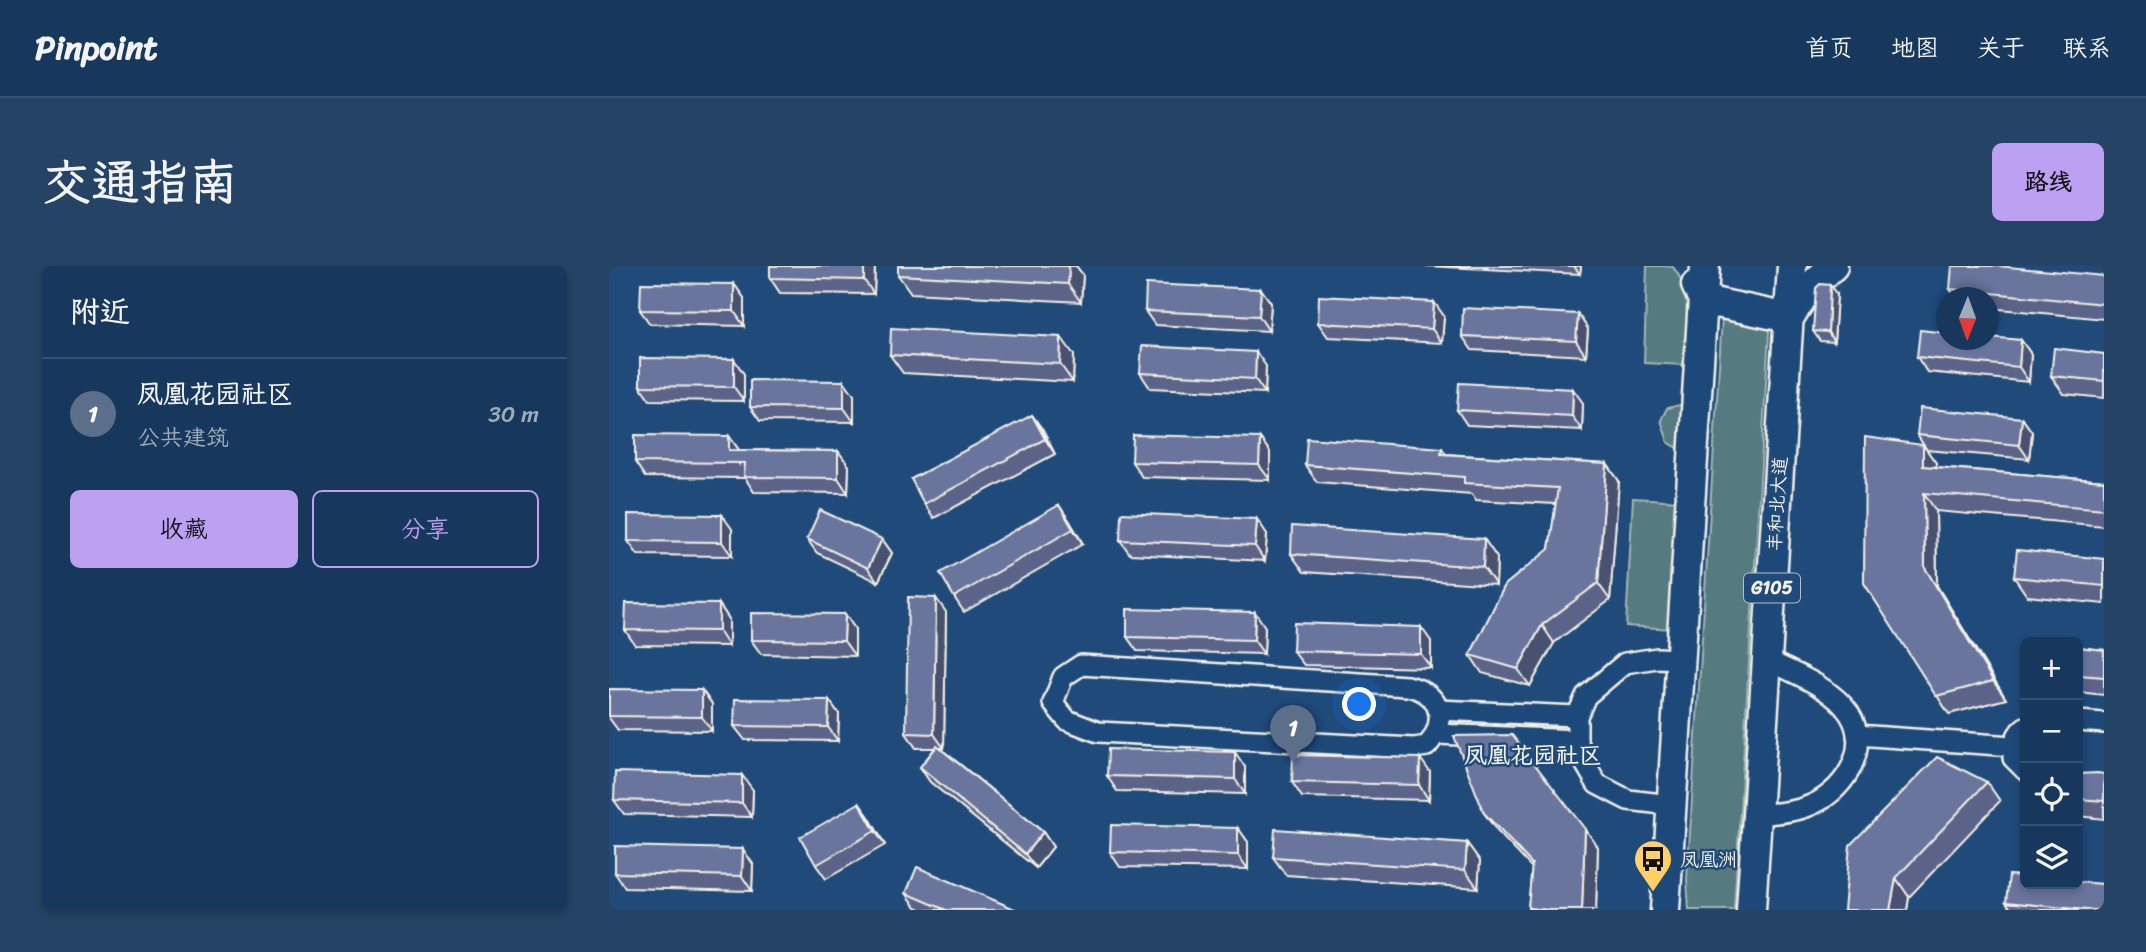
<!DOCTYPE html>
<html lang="zh">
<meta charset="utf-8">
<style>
body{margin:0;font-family:Sriracha,"LXGW WenKai TC",sans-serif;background:#244365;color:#f1f3f6}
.controls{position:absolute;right:21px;bottom:21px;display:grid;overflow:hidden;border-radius:10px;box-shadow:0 4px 10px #0003}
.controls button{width:63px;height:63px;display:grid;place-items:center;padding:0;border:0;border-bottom:2px solid #365272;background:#17385c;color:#f1f3f6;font:35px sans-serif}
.compass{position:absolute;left:1327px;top:21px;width:63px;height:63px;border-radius:50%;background:#17385c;box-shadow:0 4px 10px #0003;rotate:181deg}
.you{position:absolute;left:751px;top:439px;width:24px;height:24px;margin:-18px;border:5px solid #fff;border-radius:50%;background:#1a73e8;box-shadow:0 0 0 10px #1a73e833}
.badge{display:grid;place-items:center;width:46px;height:46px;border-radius:50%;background:#bca0f2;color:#fff;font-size:23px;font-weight:700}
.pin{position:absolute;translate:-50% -58px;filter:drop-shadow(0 2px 4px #0008)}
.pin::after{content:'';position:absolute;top:37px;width:24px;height:21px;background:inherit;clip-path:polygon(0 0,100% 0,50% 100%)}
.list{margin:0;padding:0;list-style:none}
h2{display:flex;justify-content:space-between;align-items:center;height:91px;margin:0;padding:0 28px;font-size:30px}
h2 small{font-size:23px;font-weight:400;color:#9eacbb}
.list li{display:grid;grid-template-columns:46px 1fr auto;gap:21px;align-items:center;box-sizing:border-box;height:112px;padding:0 28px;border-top:2px solid #365272}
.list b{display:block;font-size:26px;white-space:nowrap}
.list p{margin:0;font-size:23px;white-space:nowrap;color:#9eacbb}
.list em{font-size:23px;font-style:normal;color:#9eacbb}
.actions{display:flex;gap:14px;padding:21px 28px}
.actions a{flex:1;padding:16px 0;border:2px solid #bca0f2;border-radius:10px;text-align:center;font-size:24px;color:#bca0f2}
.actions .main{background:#bca0f2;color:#111}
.icon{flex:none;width:38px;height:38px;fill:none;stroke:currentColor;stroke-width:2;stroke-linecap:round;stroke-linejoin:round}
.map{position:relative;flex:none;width:1495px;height:644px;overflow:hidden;border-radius:10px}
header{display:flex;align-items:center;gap:42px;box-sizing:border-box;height:98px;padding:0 35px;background:#17385c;border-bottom:2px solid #365272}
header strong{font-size:33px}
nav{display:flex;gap:38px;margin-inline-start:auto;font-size:24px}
.intro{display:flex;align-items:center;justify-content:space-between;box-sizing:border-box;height:168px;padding:0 42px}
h1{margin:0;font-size:49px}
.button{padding:18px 32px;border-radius:10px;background:#bca0f2;color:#111;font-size:24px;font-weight:700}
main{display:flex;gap:42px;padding:0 42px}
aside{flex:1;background:#17385c;border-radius:10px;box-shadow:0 4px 10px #0003}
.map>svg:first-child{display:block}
.green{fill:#557a80;stroke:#a4b6b4;stroke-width:2}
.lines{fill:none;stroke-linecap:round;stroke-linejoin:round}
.minor-casing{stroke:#f4f1e8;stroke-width:24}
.highway-casing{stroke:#f4f1e8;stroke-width:33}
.minor{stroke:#1f4a7a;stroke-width:19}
.highway{stroke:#1f4a7a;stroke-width:28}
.wall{fill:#5b6488;stroke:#f4f1e8;stroke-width:2}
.shaded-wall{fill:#4a516f;stroke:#f4f1e8;stroke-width:2}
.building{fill:#6a749e;stroke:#f4f1e8;stroke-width:2}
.labels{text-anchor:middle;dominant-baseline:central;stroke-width:5;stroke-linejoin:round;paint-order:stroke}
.shield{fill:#1f4a7a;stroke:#b4bfc7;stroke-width:2}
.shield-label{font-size:18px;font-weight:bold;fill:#f4f1e8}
.street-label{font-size:19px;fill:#f4f1e8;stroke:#1f4a7a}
.poi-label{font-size:19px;fill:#f4f1e8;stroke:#1f4a7a;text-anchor:start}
.quarter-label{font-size:23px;font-weight:bold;fill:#f4f1e8;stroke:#1f4a7a}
</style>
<header>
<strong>Pinpoint</strong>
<nav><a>首页</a><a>地图</a><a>关于</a><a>联系</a></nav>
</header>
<div class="intro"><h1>交通指南</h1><a class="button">路线</a></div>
<main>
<aside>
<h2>附近<small></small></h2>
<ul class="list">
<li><span class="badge" style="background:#5c6f8a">1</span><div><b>凤凰花园社区</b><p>公共建筑</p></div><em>30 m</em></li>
</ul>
<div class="actions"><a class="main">收藏</a><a>分享</a></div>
</aside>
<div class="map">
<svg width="1495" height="644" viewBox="0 0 1495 644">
<rect width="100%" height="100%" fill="#1f4a7a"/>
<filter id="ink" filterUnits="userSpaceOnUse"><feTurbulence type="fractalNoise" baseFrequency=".0143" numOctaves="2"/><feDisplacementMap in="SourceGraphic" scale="14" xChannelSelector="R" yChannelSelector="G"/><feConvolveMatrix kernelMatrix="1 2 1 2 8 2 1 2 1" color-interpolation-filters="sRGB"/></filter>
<g filter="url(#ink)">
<g class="green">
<path d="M1038 0H1063C1086 24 1076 68 1076 99L1035 97Z"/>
<polygon points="1161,50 1125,644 1080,644 1078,614 1113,52"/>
<polygon points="1075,138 1074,185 1059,176 1052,154 1058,142"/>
<polygon points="1024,232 1071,235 1063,363 1017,360"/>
</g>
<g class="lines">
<defs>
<g id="minor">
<path d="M472 399 798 420C833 427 839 455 818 480L805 482 489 466 458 454 444 437 454 411Z"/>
<polyline points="829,444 968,450"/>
<polyline points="1469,455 1495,457"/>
<path d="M1416 461C1406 468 1404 480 1404 492L1416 504"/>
<polyline points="828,468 968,474"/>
<polyline points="1248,469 1404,480"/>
<polyline points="1062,539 1019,534 988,518 973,492 968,474 968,450 977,430 1016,397 1048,392 1072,393"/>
<path d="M1148 549C1164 547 1182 547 1197 541 1233 529 1264 484 1240 447 1222 421 1185 407 1158 394"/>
</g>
<g id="highway">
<polyline points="1087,19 1094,34 1180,52 1199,23 1224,0"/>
<polyline points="1056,644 1096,0"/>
<polyline points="1142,644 1183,0"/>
</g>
</defs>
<use href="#minor" class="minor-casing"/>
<use href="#highway" class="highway-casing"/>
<use href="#minor" class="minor"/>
<use href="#highway" class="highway"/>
</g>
<g class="wall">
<polygon points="289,0 467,0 474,9 472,36 302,27 289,9"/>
<polygon points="817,0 972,0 971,8"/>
<polygon points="266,1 265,28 171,27 161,12"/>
<polygon points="1495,10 1495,53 1380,42 1380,32 1347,32 1341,23"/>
<polygon points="125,18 135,32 135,60 41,58 31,44"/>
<polygon points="652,23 662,37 660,65 546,59 536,45"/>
<polygon points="1228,29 1225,76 1211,75 1204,65"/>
<polygon points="969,48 979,63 977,90 863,84 853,70"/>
<polygon points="835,50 833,77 719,71 709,57"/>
<polygon points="1412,74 1422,88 1420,116 1318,106 1308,91"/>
<polygon points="1495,88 1495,132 1455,128 1442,110"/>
<polygon points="281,89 465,89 464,116 294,107"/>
<polygon points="657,100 656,127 541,122 531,107"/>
<polygon points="135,108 135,135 41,134 31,120"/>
<polygon points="235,115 245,129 245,156 151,155 141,141"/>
<polygon points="974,137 973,164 858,159 848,144"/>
<polygon points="423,149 433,163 446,188 325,252 315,238"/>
<polygon points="1413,152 1423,166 1420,193 1318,184 1308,169"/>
<polygon points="120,170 130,184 229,185 240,200 239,227 145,226 136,212 36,211 26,196"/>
<polygon points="651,172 661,186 661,214 533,211 523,196"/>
<polygon points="1314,179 1327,197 1327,201 1495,215 1495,260 1327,245 1328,320 1397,433 1340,448 1255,317"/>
<polygon points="833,182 837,188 998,198 1010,215 1001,334 945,377 921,420 873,407 861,389 940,283 947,238 867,234 863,228 708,216 696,199"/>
<polygon points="460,254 474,278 355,346 345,331"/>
<polygon points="123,263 123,290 29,289 19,275"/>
<polygon points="658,268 656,295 521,288 511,274"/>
<polygon points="198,273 273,273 283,287 269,316 208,287"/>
<polygon points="875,273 888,292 887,319 695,306 682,288"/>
<polygon points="1495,293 1495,338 1418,330 1405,311"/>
<polygon points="110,338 120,353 120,380 26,379 16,364"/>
<polygon points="337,346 335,482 331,482 434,566 444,581 427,602 321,516 311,501 326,482 307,482 297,467"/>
<polygon points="236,348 246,363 246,390 152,388 142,374"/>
<polygon points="656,361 655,388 528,385 518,371"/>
<polygon points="822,375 822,402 695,399 684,385"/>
<polygon points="1469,381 1495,384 1495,429 1469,426"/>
<polygon points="0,423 103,438 103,465 9,464 0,452"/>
<polygon points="220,434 230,448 229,475 136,474 125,460"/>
<polygon points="636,501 636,528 508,525 498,510"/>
<polygon points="821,506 820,534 693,531 683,516"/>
<polygon points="1469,508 1495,508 1495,553 1469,550"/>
<polygon points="1378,516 1391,535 1300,631 1298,644 1235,644"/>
<polygon points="144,524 143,551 15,548 5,534"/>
<polygon points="250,537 260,551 276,579 217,613 207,599"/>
<polygon points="875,547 976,563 989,581 987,644 920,644 919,642 923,602 888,565"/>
<polygon points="629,562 639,576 639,603 511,601 501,586"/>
<polygon points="858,577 871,595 869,622 677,609 664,591"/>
<polygon points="144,598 143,625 16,622 6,607"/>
<polygon points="297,627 408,644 313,644 307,641"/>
<polygon points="1397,636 1495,644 1403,644"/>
</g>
<g class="shaded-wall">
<polygon points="255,0 266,1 265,28 255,14"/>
<polygon points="460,0 467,0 474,9 472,36 459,18"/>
<polygon points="965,0 972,0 971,8"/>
<polygon points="125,18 135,32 135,60 125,45"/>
<polygon points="1221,19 1228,29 1225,76 1219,66"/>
<polygon points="652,23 662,37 660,65 650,50"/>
<polygon points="825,36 835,50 833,77 823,63"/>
<polygon points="969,48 979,63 977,90 967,75"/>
<polygon points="452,71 465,89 464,116 451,98"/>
<polygon points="1412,74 1422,88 1420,116 1410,101"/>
<polygon points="647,86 657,100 656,127 646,113"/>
<polygon points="125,93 135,108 135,135 125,121"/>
<polygon points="235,115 245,129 245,156 235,142"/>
<polygon points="964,123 974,137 973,164 963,150"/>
<polygon points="423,149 433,163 446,188 436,173"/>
<polygon points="1413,152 1423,166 1420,193 1410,179"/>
<polygon points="120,170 130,184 130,198 120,184"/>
<polygon points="651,172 661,186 661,214 650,199"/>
<polygon points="1314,179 1327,197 1327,218 1314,200"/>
<polygon points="229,185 240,200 239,227 229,212"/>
<polygon points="998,198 1010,215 1001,334 989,317"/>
<polygon points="1315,227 1327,245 1328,320 1397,433 1384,415 1316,302"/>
<polygon points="450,239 460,254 474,278 464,263"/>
<polygon points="113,249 123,263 123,290 113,276"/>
<polygon points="648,253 658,268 656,295 646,280"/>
<polygon points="273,273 283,287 269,316 259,302"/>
<polygon points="875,273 888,292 887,319 874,301"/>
<polygon points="327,332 337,346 335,482 325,468"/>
<polygon points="110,338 120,353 120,380 110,365"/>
<polygon points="646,346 656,361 655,388 645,374"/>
<polygon points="236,348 246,363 246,390 235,375"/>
<polygon points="933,359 945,377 921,420 909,403"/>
<polygon points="812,361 822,375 822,402 812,388"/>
<polygon points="93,424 103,438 103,465 93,451"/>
<polygon points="220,434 230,448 229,475 219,461"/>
<polygon points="626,486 636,501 636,528 626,513"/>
<polygon points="811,492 821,506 820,534 810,519"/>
<polygon points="133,509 144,524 143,551 133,537"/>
<polygon points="250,537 260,551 276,579 266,565"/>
<polygon points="629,562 639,576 639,603 629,589"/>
<polygon points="976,563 989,581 987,644 973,644"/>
<polygon points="434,566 444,581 427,602 416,588"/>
<polygon points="858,577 871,595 869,622 856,604"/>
<polygon points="134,583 144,598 143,625 133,610"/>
<polygon points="1287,612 1300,631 1298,644 1281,644"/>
</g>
<g class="building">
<polygon points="161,0 255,0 255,14 161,12"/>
<polygon points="289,0 460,0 459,18 289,9"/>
<polygon points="1343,0 1388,0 1495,10 1495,38 1341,23"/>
<polygon points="32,17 125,18 125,45 31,44"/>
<polygon points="537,18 652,23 650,50 536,45"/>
<polygon points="1211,18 1221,19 1219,66 1204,65 1207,22"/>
<polygon points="710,30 825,36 823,63 709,57"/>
<polygon points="854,42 969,48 967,75 853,70"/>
<polygon points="282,62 452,71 451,98 281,89"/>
<polygon points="1311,64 1338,67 1338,74 1380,74 1380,71 1412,74 1410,101 1308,91"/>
<polygon points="533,80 647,86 646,113 531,107"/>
<polygon points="1445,82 1495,88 1495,115 1442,110"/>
<polygon points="31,92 125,93 125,121 31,120"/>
<polygon points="141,114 235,115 235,142 141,141"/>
<polygon points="850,117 964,123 963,150 848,144"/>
<polygon points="1311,142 1413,152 1410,179 1308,169"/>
<polygon points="423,149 436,173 315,238 302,213"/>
<polygon points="26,169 120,170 120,184 229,185 229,212 135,211 136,197 26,196"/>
<polygon points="524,169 651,172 650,199 523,196"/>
<polygon points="1256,171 1314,179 1314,200 1495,215 1495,243 1315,227 1316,302 1384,415 1327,430 1255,317"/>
<polygon points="698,172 833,182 832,188 998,198 989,317 933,359 909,403 861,389 896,319 940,283 949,222 855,217 855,211 696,199"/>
<polygon points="450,239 464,263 345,331 331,307"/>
<polygon points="211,244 273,273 259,302 198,273"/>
<polygon points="512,247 648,253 646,280 511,274"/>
<polygon points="19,248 113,249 113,276 19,275"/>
<polygon points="683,260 875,273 874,301 682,288"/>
<polygon points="1408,284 1495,293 1495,320 1405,311"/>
<polygon points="299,331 327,332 325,468 297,467"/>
<polygon points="17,337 110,338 110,365 16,364"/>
<polygon points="518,343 646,346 645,374 518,371"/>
<polygon points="142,347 236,348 235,375 142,374"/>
<polygon points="685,357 812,361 812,388 684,385"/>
<polygon points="1469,381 1495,384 1495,411 1469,409"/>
<polygon points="0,423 93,424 93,451 0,450"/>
<polygon points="126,433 220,434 219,461 125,460"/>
<polygon points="903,469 976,563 973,644 941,644 919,642 923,598 875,547 845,470"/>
<polygon points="328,480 434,566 416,588 311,501"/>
<polygon points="499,483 626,486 626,513 498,510"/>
<polygon points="684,489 811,492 810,519 683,516"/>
<polygon points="1328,491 1378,516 1287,612 1281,644 1235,644 1241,579"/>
<polygon points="6,506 133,509 133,537 5,534"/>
<polygon points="1489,507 1495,508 1495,535 1469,533 1469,508"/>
<polygon points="1416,508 1416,528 1414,527"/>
<polygon points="250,537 266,565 207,599 191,571"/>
<polygon points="502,559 629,562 629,589 501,586"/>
<polygon points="666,563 858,577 856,604 664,591"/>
<polygon points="6,580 134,583 133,610 6,607"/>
<polygon points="308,601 408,644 337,644 297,627"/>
<polygon points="1400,609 1416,610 1416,618 1469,618 1469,616 1495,618 1495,644 1477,644 1397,636"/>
</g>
</g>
<defs>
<symbol id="bus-pin" viewBox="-11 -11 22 30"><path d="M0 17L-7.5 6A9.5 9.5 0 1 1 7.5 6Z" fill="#ffd166" stroke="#1f4a7a"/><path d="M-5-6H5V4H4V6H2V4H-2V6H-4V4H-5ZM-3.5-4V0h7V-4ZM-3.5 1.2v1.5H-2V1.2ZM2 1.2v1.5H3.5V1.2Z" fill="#111"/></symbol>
</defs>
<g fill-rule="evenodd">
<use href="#bus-pin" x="1022" y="571" width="44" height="60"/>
</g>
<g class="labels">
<rect class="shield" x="1135" y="307.5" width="56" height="29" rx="5"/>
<g class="shield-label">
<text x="1163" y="322">G105</text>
</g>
<g class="street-label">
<text transform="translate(1168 238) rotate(-86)">丰和北大道</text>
</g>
<g class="poi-label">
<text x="1071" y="593">凤凰洲</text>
</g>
<g class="quarter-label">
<text x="924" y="489">凤凰花园社区</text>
</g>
</g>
</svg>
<div class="controls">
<button>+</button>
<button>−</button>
<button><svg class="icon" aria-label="locate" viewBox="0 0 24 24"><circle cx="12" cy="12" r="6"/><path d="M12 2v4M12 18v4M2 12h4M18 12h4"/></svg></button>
<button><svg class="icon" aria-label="layers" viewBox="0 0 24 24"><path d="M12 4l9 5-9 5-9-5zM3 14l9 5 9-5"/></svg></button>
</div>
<svg class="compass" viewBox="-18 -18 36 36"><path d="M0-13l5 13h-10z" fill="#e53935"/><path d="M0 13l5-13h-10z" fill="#9eacbb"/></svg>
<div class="you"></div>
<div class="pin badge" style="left:684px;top:497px;background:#5c6f8a">1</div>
</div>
</main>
